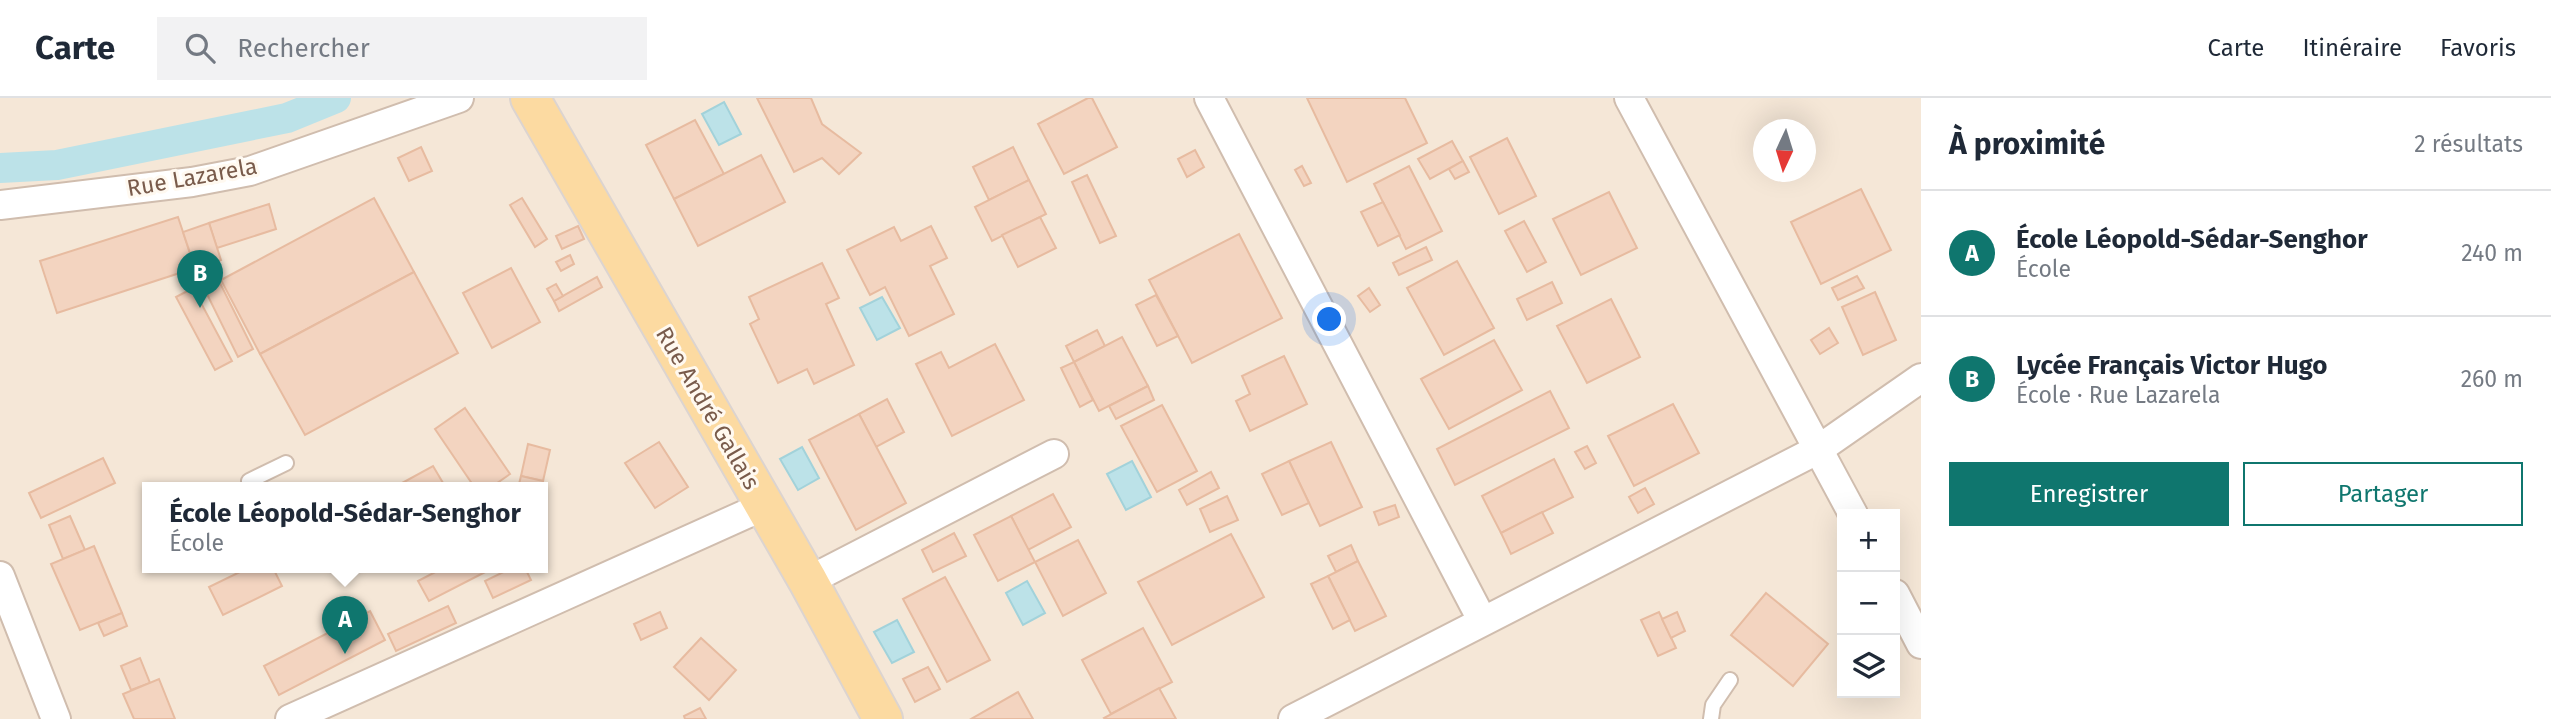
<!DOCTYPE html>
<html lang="fr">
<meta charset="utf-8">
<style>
body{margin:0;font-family:"Fira Sans",sans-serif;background:#f2f2f3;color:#1f2937}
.controls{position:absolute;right:21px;bottom:21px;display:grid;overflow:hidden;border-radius:0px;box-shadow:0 7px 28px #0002}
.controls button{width:63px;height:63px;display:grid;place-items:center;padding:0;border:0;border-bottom:2px solid #e0e1e3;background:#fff;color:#1f2937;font:35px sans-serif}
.compass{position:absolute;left:1753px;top:21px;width:63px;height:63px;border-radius:50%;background:#fff;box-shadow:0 7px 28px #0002;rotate:184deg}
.you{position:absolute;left:1330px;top:222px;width:24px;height:24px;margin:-18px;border:5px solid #fff;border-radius:50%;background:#1a73e8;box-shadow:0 0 0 10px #1a73e833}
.badge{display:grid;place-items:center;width:46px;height:46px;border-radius:50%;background:#0f766e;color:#fff;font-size:23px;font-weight:700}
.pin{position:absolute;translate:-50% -58px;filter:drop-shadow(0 2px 4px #0008)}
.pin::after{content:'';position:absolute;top:37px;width:24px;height:21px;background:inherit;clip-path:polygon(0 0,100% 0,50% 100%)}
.popup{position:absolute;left:142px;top:384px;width:406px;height:91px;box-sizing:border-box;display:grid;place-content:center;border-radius:0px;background:#fff;filter:drop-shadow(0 2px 5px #0005);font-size:23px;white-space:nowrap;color:#747a83}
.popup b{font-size:26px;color:#1f2937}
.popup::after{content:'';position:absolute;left:50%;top:100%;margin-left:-14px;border:14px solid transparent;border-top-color:#fff}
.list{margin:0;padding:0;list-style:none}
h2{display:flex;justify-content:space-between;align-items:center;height:91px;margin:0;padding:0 28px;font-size:30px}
h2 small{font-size:23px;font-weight:400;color:#747a83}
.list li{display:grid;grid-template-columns:46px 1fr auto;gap:21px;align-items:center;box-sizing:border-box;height:126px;padding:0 28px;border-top:2px solid #e0e1e3}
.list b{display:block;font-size:26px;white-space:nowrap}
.list p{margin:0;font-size:23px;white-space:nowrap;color:#747a83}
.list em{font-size:23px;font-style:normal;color:#747a83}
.actions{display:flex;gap:14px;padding:21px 28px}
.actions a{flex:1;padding:16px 0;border:2px solid #0f766e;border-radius:0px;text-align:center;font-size:24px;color:#0f766e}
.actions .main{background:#0f766e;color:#fff}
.icon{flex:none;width:38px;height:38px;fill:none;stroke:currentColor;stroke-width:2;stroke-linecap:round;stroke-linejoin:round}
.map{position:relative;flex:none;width:1921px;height:621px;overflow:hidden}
header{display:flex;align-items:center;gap:42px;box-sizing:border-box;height:98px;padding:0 35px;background:#fff;border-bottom:2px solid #e0e1e3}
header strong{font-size:33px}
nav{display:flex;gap:38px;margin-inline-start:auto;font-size:24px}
.search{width:490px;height:63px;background:#f2f2f3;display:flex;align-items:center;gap:18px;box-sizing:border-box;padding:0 24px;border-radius:0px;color:#747a83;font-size:26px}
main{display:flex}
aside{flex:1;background:#fff}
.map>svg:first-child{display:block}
.residential{fill:#f5e7d7;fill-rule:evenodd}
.water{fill:#bce2e8;stroke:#a2d2da;stroke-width:2}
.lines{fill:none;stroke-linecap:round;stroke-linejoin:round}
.canal{stroke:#bce2e8;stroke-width:30}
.building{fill:#f3d4c0;stroke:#e7bba0;stroke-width:2}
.service-casing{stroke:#d0bdae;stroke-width:18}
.minor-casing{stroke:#d0bdae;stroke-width:32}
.primary-casing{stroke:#dcd4d0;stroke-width:42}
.service{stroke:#fff;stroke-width:14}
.minor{stroke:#fff;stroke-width:28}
.primary{stroke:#fcdaa1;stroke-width:38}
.labels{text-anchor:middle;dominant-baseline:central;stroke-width:6;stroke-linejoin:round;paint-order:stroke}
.street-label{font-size:23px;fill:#795b4b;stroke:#fff9f0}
</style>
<header>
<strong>Carte</strong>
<div class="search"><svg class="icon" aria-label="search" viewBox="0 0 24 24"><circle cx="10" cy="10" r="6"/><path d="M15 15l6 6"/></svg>Rechercher</div>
<nav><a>Carte</a><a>Itinéraire</a><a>Favoris</a></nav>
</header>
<main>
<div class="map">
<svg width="1921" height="621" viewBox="0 0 1921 621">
<rect width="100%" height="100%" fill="#fdf5e9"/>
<path class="residential" d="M0 0H1921V621H0ZM1764 32H1806V74H1764ZM147 390H543V470H147ZM1842 416H1895V595H1842Z"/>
<g class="water">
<polygon points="724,4 741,36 719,47 702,16"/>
<polygon points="882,199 900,230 877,242 860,210"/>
<polygon points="802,349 819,380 798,392 780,361"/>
<polygon points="1132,363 1151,399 1126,412 1107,376"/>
<polygon points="1027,483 1045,515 1023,527 1006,495"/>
<polygon points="897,522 914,554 892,565 874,534"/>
</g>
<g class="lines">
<polyline class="canal" points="0,70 57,67 287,20 336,0"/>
</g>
<g class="building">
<polygon points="757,0 811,0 822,26 861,55 839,76 822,60 794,74"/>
<polygon points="1088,0 1092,0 1117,49 1064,76 1038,26"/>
<polygon points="1307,0 1405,0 1427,45 1347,84"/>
<polygon points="695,22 724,76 674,101 646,47"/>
<polygon points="1507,40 1536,98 1499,116 1470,59"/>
<polygon points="1452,43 1463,63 1430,81 1418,61"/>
<polygon points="421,49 432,73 409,83 398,60"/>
<polygon points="1013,49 1029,82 989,102 973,69"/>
<polygon points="1195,52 1204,69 1187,79 1178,61"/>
<polygon points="761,57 785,104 698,148 674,101"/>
<polygon points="1463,63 1469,74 1455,81 1449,71"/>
<polygon points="1302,68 1311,85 1304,88 1295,72"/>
<polygon points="1409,68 1442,133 1406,151 1374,86"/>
<polygon points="1087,77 1116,138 1100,145 1072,84"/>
<polygon points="1029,82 1046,116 992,143 975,109"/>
<polygon points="1861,91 1891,152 1821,186 1791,124"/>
<polygon points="1609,94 1637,150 1581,177 1553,121"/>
<polygon points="374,100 414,174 260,256 221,182"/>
<polygon points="522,100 547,141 535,149 510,107"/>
<polygon points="1383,104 1400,137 1378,148 1361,114"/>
<polygon points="269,106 276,131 217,150 209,125"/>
<polygon points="178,119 195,170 57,215 40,163"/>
<polygon points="1040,119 1056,150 1018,169 1002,137"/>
<polygon points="1524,123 1546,164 1527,174 1505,133"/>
<polygon points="209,125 221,162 195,170 183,134"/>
<polygon points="578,128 584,141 562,151 556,138"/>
<polygon points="931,128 947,160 930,168 954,216 909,238 885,189 870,197 847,152 894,129 901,143"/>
<polygon points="1239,136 1282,220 1192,265 1149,182"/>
<polygon points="1426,149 1432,162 1399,177 1393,165"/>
<polygon points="570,157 574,166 561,173 556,164"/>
<polygon points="1457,163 1494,230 1444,257 1407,190"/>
<polygon points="822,165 839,200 826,206 854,267 814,286 807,271 778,285 750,226 759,221 749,199"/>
<polygon points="511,170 540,224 492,250 463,195"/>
<polygon points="414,174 458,255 305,337 260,256"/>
<polygon points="1857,178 1864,190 1838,202 1832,190"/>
<polygon points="597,179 602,189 559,213 554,203"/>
<polygon points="218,181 253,251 238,259 203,188"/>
<polygon points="1552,184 1562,205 1527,222 1517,201"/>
<polygon points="556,186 563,198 554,203 547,191"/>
<polygon points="193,190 232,263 215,272 176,199"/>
<polygon points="1369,190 1380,207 1370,214 1358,198"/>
<polygon points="1875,194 1896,242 1863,257 1842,209"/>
<polygon points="1156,197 1178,238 1157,248 1136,207"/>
<polygon points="1611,201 1640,259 1587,285 1557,228"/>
<polygon points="1829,230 1838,245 1820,256 1811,242"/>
<polygon points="1097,232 1105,248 1074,264 1066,248"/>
<polygon points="1122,239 1148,288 1099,313 1074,264"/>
<polygon points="1494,242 1522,292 1449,331 1421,281"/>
<polygon points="995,246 1024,302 952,338 916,266 941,254 949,270"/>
<polygon points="1284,258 1307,306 1250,333 1236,303 1250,296 1242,278"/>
<polygon points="1074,264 1093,302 1080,309 1061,270"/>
<polygon points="1148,288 1154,302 1116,321 1109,308"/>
<polygon points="1550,293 1569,330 1455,387 1437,351"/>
<polygon points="887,301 904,334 876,349 859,316"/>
<polygon points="1673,306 1699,355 1634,388 1608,338"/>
<polygon points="1162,307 1197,373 1157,394 1121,328"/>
<polygon points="465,310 510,376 490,390 475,390 435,331"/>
<polygon points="859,316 906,405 856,432 809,342"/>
<polygon points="659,344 688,389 655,410 625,365"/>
<polygon points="1331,344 1362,409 1320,428 1289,363"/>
<polygon points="528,346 550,352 543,383 521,378"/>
<polygon points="1587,348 1596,365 1585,371 1575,354"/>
<polygon points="103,360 115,385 41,420 29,395"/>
<polygon points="1554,361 1573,399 1501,435 1482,398"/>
<polygon points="1289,363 1309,405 1282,417 1262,376"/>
<polygon points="433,368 446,390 393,390"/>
<polygon points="1211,374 1219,390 1187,407 1179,392"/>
<polygon points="521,378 543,383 541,390 518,390"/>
<polygon points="1645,390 1654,406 1638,415 1629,399"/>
<polygon points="1053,396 1071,429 1028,452 1011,418"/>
<polygon points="1227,398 1238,422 1210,434 1200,411"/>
<polygon points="1395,407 1399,419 1379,427 1374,414"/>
<polygon points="1542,414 1553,435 1511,456 1501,435"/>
<polygon points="70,418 85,452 63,461 49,427"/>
<polygon points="1011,418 1035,464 998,483 974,437"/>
<polygon points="954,435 966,458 933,474 922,452"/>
<polygon points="1231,436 1264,499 1172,547 1138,484"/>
<polygon points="1078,442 1106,495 1063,518 1035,464"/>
<polygon points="1351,447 1358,463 1336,474 1328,458"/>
<polygon points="94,448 122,515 80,532 51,466"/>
<polygon points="1358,463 1386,518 1355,533 1328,478"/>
<polygon points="248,470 273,470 282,488 223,517 209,489"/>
<polygon points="443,470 493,470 429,503 418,483"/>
<polygon points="512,470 525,470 531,482 493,500 485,483"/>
<polygon points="1328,478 1350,522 1333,531 1311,486"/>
<polygon points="945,479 990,562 947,584 903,501"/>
<polygon points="1766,495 1828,546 1793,588 1731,537"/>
<polygon points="448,508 456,525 396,553 388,536"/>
<polygon points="370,513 385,542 279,597 264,568"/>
<polygon points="660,514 667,530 641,542 634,526"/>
<polygon points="1659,514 1676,550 1658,558 1641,522"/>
<polygon points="1677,514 1685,533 1671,540 1662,521"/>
<polygon points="122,515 127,528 104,538 98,525"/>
<polygon points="1143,530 1172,584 1111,616 1082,562"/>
<polygon points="701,540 736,572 709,602 674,569"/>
<polygon points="140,560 150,585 131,592 121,568"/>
<polygon points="928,569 940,591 915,604 903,581"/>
<polygon points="159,581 175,621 134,621 123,596"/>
<polygon points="1159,590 1176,621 1105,621 1104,620"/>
<polygon points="1018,594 1033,621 971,621"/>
<polygon points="700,610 706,621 685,621 684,618"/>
</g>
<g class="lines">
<defs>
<g id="service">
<polyline points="249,383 286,365"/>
<polyline points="1711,621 1713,607 1730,582"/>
</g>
<g id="minor">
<polyline points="1209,0 1482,522"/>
<polyline points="1629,0 1853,416"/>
<polyline points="0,107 192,84 250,73 459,0"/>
<polyline points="0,478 56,621"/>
<polyline points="808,483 1054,356"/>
<polyline points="1895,496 1921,546"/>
<polyline points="290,621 764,408"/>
<polyline points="1293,621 1819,351 1921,280"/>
</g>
<polyline id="primary" points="530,0 808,483 883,621"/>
</defs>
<use href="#service" class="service-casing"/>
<use href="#minor" class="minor-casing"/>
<use href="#primary" class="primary-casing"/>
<use href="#service" class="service"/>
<use href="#minor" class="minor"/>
<use href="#primary" class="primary"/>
</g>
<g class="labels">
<g class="street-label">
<text transform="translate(192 79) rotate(-10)">Rue Lazarela</text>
<text transform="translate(708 310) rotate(60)">Rue André Gallais</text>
</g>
</g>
</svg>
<div class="controls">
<button>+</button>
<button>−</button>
<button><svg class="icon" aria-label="layers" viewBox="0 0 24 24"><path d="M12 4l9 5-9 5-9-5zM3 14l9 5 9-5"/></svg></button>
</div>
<svg class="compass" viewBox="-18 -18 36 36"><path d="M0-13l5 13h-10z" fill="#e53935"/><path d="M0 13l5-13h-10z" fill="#747a83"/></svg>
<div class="you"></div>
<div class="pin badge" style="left:345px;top:556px">A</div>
<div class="popup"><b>École Léopold-Sédar-Senghor</b>École</div>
<div class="pin badge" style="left:200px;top:210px">B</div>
</div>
<aside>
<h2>À proximité<small>2 résultats</small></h2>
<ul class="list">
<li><span class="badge">A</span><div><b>École Léopold-Sédar-Senghor</b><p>École</p></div><em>240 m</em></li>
<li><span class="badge">B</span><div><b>Lycée Français Victor Hugo</b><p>École · Rue Lazarela</p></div><em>260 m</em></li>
</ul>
<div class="actions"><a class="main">Enregistrer</a><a>Partager</a></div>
</aside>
</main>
